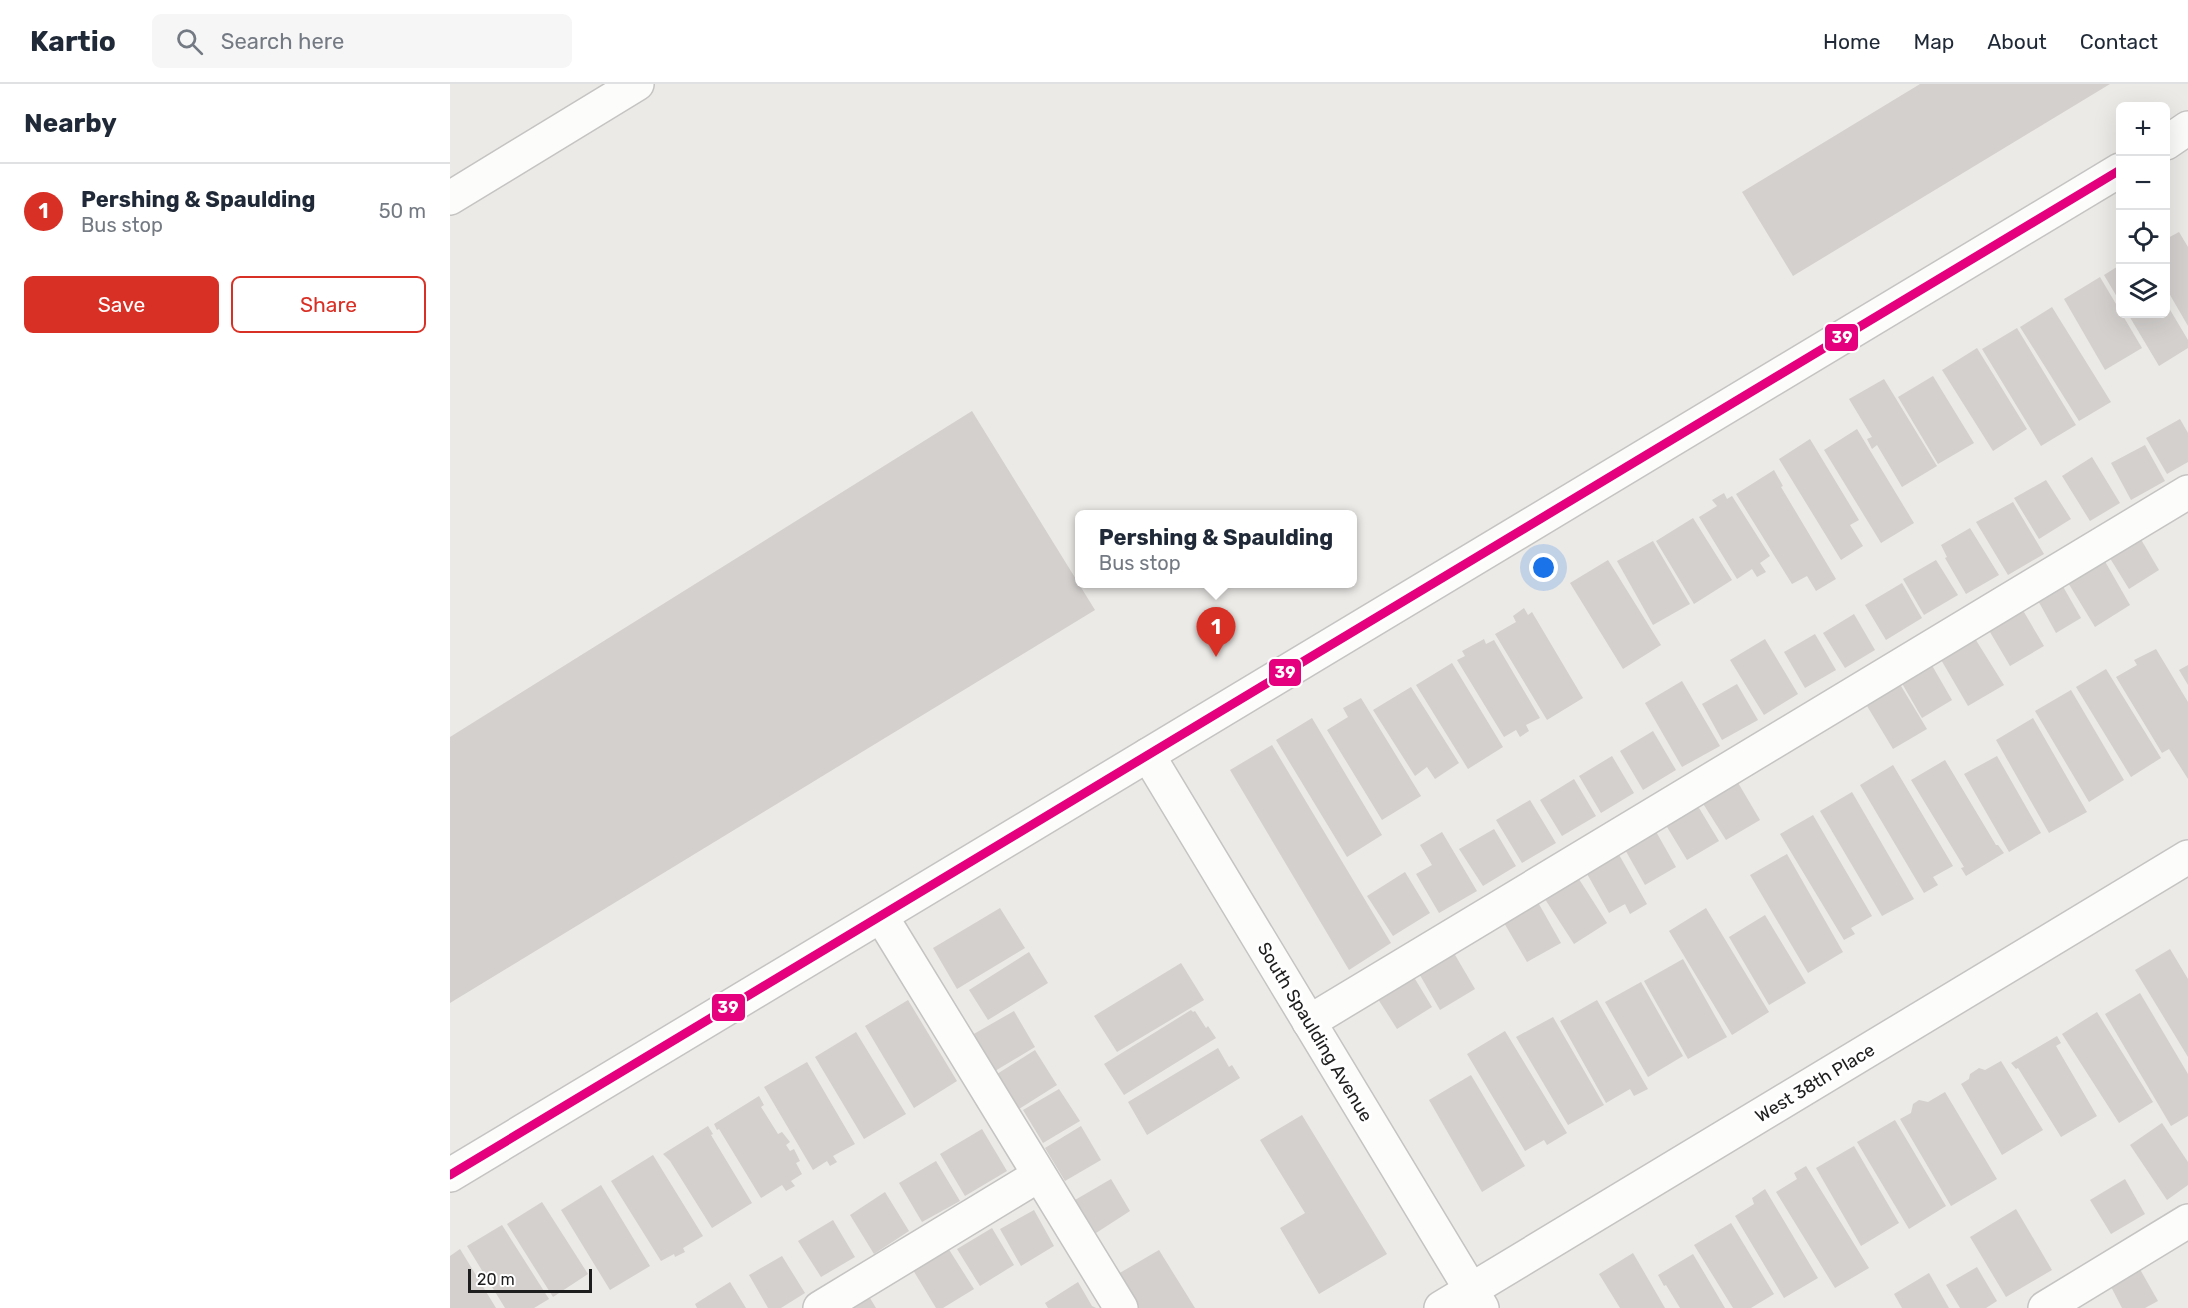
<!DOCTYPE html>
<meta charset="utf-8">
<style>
body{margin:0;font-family:Rubik,sans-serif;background:#f6f6f7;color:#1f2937}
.controls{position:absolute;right:18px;top:18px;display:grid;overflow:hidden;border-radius:9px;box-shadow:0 6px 24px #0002}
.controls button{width:54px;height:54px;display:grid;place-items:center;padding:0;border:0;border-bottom:2px solid #e0e1e3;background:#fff;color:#1f2937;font:30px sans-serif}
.scale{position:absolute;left:18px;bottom:15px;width:124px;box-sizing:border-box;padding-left:6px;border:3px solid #1e1e1e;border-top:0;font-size:16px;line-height:21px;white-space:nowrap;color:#1e1e1e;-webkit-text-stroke:4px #fff;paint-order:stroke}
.you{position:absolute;left:1094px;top:484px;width:21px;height:21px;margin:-15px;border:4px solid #fff;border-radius:50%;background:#1a73e8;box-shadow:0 0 0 9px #1a73e833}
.badge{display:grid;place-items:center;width:39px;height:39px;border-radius:50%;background:#d93025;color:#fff;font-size:20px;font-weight:700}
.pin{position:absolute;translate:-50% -50px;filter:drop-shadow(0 2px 3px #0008)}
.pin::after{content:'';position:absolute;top:32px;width:21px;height:18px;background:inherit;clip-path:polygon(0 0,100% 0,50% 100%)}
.popup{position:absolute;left:625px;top:426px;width:282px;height:78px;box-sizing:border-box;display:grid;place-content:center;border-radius:9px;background:#fff;filter:drop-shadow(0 2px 4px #0005);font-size:20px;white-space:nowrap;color:#747a83}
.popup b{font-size:22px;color:#1f2937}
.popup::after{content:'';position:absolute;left:50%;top:100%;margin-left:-12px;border:12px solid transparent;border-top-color:#fff}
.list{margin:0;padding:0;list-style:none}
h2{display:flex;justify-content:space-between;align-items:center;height:78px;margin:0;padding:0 24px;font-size:26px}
h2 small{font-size:20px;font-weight:400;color:#747a83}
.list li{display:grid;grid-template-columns:39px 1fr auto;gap:18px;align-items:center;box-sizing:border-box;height:96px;padding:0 24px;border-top:2px solid #e0e1e3}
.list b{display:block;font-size:22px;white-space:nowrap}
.list p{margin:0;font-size:20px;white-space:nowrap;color:#747a83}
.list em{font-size:20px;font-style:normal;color:#747a83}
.actions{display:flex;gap:12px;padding:18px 24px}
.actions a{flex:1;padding:14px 0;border:2px solid #d93025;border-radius:9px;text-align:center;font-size:21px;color:#d93025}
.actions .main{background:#d93025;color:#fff}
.icon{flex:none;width:33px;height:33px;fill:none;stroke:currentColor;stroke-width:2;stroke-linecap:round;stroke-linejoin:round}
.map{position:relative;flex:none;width:1738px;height:1224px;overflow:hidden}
header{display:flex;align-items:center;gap:36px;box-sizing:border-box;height:84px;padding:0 30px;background:#fff;border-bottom:2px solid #e0e1e3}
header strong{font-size:28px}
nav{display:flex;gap:33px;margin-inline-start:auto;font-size:21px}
.search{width:420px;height:54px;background:#f6f6f7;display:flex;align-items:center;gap:15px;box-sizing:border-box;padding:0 21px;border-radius:9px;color:#747a83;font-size:22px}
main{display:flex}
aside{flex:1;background:#fff}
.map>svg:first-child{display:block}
.building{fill:#d3d0ce}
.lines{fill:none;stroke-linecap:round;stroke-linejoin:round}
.minor-casing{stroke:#c5c4c3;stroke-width:36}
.minor{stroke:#fcfcfb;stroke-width:33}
.bus-1-casing{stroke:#fff;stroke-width:14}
.bus-1{stroke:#e5007d;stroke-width:9}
.labels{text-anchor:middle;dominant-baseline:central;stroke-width:6;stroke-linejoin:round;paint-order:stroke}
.street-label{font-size:18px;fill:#1e1e1e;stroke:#fff}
.line-badge{stroke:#fff;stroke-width:2}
.badge-label{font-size:16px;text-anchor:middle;font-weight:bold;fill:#fff}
</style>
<header>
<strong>Kartio</strong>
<div class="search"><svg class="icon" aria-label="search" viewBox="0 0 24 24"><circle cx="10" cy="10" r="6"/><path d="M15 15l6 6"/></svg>Search here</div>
<nav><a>Home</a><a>Map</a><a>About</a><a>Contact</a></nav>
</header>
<main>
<aside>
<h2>Nearby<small></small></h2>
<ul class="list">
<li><span class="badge">1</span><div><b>Pershing &amp; Spaulding</b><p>Bus stop</p></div><em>50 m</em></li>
</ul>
<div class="actions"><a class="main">Save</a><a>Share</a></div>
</aside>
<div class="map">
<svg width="1738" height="1224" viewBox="0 0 1738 1224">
<rect width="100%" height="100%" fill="#eceae7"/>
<g class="building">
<polygon points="1470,0 1660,0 1343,192 1292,108"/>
<polygon points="1729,148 1738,163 1738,242 1716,204 1716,155"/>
<polygon points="1670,181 1670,218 1654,191"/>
<polygon points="1650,193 1692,264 1655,286 1614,215"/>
<polygon points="1716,219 1738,256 1738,264 1709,282 1678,230 1716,230"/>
<polygon points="1602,223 1661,318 1629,337 1570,243"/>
<polygon points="1567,244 1626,341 1591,362 1532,265"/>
<polygon points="1527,264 1577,345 1543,367 1492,286"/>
<polygon points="1483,292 1524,359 1488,380 1448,313"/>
<polygon points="1434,295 1487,382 1452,403 1427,361 1422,365 1417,355 1422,353 1399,315"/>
<polygon points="522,327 645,526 0,919 0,653"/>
<polygon points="1730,335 1738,349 1738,378 1717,390 1696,354"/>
<polygon points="1407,345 1464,439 1431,459 1374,366"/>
<polygon points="1360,355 1409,436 1400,441 1413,462 1391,476 1329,375"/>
<polygon points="1695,361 1715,397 1681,416 1661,379"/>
<polygon points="1642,373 1670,419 1640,437 1612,392"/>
<polygon points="1324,386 1333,402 1331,403 1386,495 1366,507 1357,492 1342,500 1286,410"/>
<polygon points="1596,396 1621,435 1589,455 1564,414"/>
<polygon points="1274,409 1277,415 1282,412 1320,472 1310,479 1316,488 1307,493 1302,485 1287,495 1249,433 1267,422 1262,416"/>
<polygon points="1563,418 1594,470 1558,491 1526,438"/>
<polygon points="1243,434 1282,496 1244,520 1206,457"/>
<polygon points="1520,444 1549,491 1516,510 1495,474 1497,473 1491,461"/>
<polygon points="1689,452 1709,486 1679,505 1658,471"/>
<polygon points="1203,457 1240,520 1203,541 1167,477"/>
<polygon points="1653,474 1680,521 1645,543 1617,497"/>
<polygon points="1158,476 1211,561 1173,585 1120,499"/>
<polygon points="1486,476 1508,511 1474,531 1453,495"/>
<polygon points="1452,499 1472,534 1436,556 1415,521"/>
<polygon points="1611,499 1631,534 1606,549 1586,513"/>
<polygon points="1571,523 1594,562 1560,582 1537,543"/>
<polygon points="1074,524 1078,531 1082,528 1133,614 1097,636 1045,550 1066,538 1063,532"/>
<polygon points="1404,530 1425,566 1395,584 1373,549"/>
<polygon points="1365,550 1386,586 1355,604 1334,568"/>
<polygon points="1524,553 1554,601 1518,622 1490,574"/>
<polygon points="1034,555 1036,560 1044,556 1090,634 1076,641 1079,647 1070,653 1066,646 1054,653 1007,576 1015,572 1012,567"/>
<polygon points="1315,555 1348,610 1314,631 1280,576"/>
<polygon points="1706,565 1738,618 1738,695 1719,665 1712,669 1666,593 1687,581 1684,576"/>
<polygon points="1480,578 1502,616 1472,634 1450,596"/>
<polygon points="1002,579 1053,663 1018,685 966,601"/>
<polygon points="1738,581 1738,601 1729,586"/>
<polygon points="1656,585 1711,674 1681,693 1626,603"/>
<polygon points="1232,597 1270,662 1232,683 1195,619"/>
<polygon points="1448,597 1477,645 1443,665 1414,617"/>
<polygon points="1287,600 1308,636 1272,656 1252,620"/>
<polygon points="961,603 1009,679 985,695 977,683 965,692 923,626"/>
<polygon points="1621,606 1674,696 1639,718 1585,627"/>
<polygon points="911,614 971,712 932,736 877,646 898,633 893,624"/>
<polygon points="862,634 932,751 897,773 826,656"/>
<polygon points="1583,634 1637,728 1599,749 1546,656"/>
<polygon points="1203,647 1226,686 1193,706 1170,667"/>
<polygon points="822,661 941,859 899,886 780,686"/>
<polygon points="1162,672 1184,709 1151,729 1129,692"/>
<polygon points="1547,672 1591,749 1559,768 1514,690"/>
<polygon points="1495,676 1546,761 1548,761 1554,769 1516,792 1511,784 1514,783 1461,696"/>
<polygon points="1443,681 1503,782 1483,793 1488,801 1474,809 1410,701"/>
<polygon points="1124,695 1146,732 1112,752 1090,716"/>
<polygon points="1287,697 1310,736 1276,756 1252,718"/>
<polygon points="1402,708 1464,815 1432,832 1370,727"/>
<polygon points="1080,716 1106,759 1072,779 1046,736"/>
<polygon points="1246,719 1269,757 1237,776 1214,738"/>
<polygon points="1363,731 1422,832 1401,844 1405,850 1394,856 1330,750"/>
<polygon points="1204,744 1226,783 1195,801 1173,762"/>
<polygon points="1044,745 1066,782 1033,802 1009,765"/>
<polygon points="992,748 1027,807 989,829 966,790 982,781 970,761"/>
<polygon points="1168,769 1197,820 1180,830 1175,820 1159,829 1136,788"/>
<polygon points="1337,770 1393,868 1358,889 1300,791"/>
<polygon points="955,788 980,829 943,852 917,812"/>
<polygon points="1127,792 1157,839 1124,860 1093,812"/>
<polygon points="1085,813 1111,859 1077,878 1050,832"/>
<polygon points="550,824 575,864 507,905 483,864"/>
<polygon points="1256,824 1319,928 1282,951 1219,847"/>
<polygon points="1315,831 1356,899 1319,921 1279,853"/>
<polygon points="1001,864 1025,905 990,926 967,886"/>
<polygon points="1720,865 1738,895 1738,973 1685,886"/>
<polygon points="579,868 598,899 538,936 519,906"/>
<polygon points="1233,875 1277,953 1238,975 1194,897"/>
<polygon points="731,879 754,916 667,968 644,932"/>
<polygon points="962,890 982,923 947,945 926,912"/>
<polygon points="1191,898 1233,972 1198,993 1155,918"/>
<polygon points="1690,909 1738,990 1738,1032 1721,1042 1655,930"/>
<polygon points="458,916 507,997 464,1024 415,942"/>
<polygon points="1147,916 1198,1005 1184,1012 1180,1005 1156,1019 1110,937"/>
<polygon points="741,926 743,928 745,927 756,944 758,942 766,954 674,1011 654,980"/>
<polygon points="564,927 585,963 545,987 522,951"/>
<polygon points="1647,928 1703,1018 1669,1039 1612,950"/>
<polygon points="1103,933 1154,1021 1118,1041 1066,953"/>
<polygon points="1055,947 1117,1049 1097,1061 1094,1056 1075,1067 1017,970"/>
<polygon points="406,948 456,1030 414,1055 365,973"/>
<polygon points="1607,952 1611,959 1606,962 1647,1032 1611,1053 1568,984 1566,985 1561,979"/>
<polygon points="768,964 779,983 782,981 790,994 697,1051 678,1018"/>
<polygon points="585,966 607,1001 569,1025 547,990"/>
<polygon points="1551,977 1593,1046 1552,1071 1511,1000 1519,995 1520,990 1529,984 1535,986"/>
<polygon points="357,978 405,1060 383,1072 387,1078 380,1082 377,1077 363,1086 314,1003"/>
<polygon points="1021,991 1075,1082 1032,1108 979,1016"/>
<polygon points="609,1005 630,1037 593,1059 573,1026"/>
<polygon points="1495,1008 1547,1095 1501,1122 1450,1035 1461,1029 1463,1020 1469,1016 1478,1018"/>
<polygon points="309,1012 314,1021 311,1023 328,1050 332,1048 340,1058 336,1061 340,1067 344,1065 350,1077 346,1079 352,1090 341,1097 345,1102 336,1107 332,1101 311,1114 269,1045 267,1046 264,1040"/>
<polygon points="852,1031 937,1170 869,1210 830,1144 855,1129 810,1056"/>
<polygon points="1445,1036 1496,1122 1459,1145 1407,1058"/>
<polygon points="1712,1039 1738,1078 1738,1101 1717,1116 1680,1061"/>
<polygon points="258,1042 263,1050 261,1051 302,1119 262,1144 220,1077 213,1070"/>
<polygon points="631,1042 651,1076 615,1097 595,1064"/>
<polygon points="532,1045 557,1087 515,1112 490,1070"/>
<polygon points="1404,1062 1449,1139 1411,1162 1366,1084"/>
<polygon points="203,1071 253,1152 233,1164 235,1168 225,1173 224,1170 211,1177 161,1097"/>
<polygon points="486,1077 510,1117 472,1138 449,1099"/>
<polygon points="1356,1082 1419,1184 1385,1204 1326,1108 1347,1095 1344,1089"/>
<polygon points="661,1095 680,1127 646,1149 625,1116"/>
<polygon points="1675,1095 1695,1130 1661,1150 1640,1116"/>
<polygon points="151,1101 200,1182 160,1206 111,1126"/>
<polygon points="1315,1105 1368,1194 1334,1214 1285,1132 1304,1120 1302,1114"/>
<polygon points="435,1108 459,1147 424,1170 400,1131"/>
<polygon points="92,1118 138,1190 103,1213 57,1140"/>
<polygon points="1566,1125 1602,1186 1556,1213 1520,1153"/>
<polygon points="584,1126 604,1162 571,1182 550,1145"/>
<polygon points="383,1136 405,1173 371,1193 348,1157"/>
<polygon points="1281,1139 1324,1210 1301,1224 1283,1224 1244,1161"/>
<polygon points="52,1141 99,1215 84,1224 55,1224 17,1162"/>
<polygon points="542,1144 564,1181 530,1202 507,1165"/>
<polygon points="498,1164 524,1205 493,1224 486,1224 463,1186"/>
<polygon points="10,1165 46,1224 0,1224 0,1172"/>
<polygon points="709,1166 745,1224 689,1224 668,1190"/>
<polygon points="1183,1169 1215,1224 1170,1224 1149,1190"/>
<polygon points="1243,1170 1275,1224 1230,1224 1216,1201 1214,1202 1208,1191"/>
<polygon points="332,1172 355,1209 331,1224 318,1224 299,1191"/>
<polygon points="1687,1180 1708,1217 1695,1224 1672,1224 1658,1197"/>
<polygon points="1527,1183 1547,1217 1536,1224 1510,1224 1496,1201"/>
<polygon points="1479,1189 1499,1224 1452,1224 1444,1210"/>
<polygon points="280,1198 296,1224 247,1224 245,1220"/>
<polygon points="628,1198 642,1222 646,1224 598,1224 595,1219"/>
<polygon points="420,1214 426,1224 404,1224"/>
</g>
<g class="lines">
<defs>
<g id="minor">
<polyline points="1716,59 1738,44"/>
<polyline points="0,114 187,0"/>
<polyline points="698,671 1032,1224"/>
<polyline points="431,832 671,1224"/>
<polyline points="859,938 1738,408"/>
<polyline points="0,1091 1670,86"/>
<polyline points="370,1224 589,1091"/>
<polyline points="991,1224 1738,773"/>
<polyline points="1595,1224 1738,1137"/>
</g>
</defs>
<use href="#minor" class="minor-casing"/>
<use href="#minor" class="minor"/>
<defs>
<polyline id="bus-1" points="0,1091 1670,86"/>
</defs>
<use href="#bus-1" class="bus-1-casing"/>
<use href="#bus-1" class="bus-1"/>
</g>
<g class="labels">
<g class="street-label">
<text transform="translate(865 948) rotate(59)">South Spaulding Avenue</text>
<text transform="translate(1365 999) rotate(-31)">West 38th Place</text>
</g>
</g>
<g class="line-badge">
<rect x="1374" y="239" width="35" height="29" rx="6" fill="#e5007d"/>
<rect x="818" y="574" width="34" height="29" rx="6" fill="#e5007d"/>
<rect x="261" y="909" width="35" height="29" rx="6" fill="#e5007d"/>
</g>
<g class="badge-label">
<text x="1392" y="259">39</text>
<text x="835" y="594">39</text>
<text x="278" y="929">39</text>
</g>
</svg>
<div class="controls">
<button>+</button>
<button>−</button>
<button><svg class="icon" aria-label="locate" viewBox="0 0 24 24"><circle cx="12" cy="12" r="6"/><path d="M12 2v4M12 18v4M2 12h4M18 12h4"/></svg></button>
<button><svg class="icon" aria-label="layers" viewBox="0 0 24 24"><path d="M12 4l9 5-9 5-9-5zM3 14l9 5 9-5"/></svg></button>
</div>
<div class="scale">20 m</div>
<div class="you"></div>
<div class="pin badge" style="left:766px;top:573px">1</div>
<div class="popup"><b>Pershing &amp; Spaulding</b>Bus stop</div>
</div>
</main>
